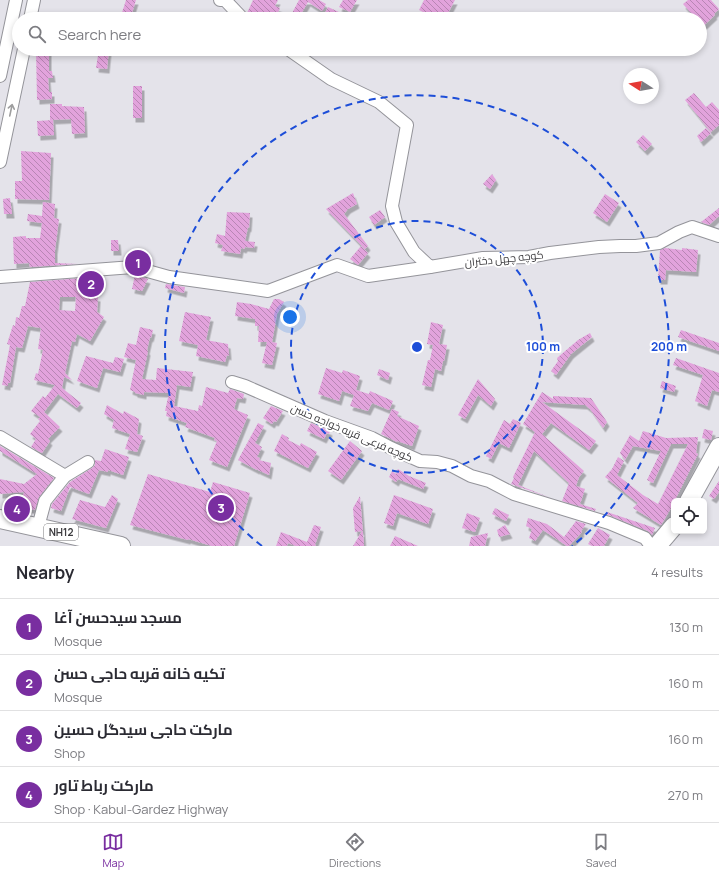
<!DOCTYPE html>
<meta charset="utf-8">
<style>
body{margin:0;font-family:Manrope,Cairo,sans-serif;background:#f2f2f3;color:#2b2b33}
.controls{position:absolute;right:12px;bottom:12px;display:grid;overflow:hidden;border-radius:6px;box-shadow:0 2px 6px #0003}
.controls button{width:36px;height:36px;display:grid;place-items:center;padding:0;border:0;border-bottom:1px solid #e1e1e2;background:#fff;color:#2b2b33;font:20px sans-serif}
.compass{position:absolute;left:623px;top:68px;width:36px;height:36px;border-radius:50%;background:#fff;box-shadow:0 2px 6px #0003;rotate:281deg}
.you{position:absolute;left:290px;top:317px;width:14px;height:14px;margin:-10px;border:3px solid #fff;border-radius:50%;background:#1a73e8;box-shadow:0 0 0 6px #1a73e833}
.badge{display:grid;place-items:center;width:26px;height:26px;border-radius:50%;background:#792ea0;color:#fff;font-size:13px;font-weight:700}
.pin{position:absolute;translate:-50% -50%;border:2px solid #fff;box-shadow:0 1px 4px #0006}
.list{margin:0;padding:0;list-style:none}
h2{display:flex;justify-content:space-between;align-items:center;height:52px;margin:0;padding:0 16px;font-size:17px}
h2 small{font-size:13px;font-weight:400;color:#7c7c81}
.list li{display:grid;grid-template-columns:26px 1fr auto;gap:12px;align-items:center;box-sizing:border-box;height:56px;padding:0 16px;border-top:1px solid #e1e1e2}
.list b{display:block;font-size:15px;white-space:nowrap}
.list p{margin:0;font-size:13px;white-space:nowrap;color:#7c7c81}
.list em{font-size:13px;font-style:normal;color:#7c7c81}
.icon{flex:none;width:22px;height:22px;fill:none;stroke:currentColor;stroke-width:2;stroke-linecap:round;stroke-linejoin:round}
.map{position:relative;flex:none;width:719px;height:546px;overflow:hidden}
.search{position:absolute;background:#fff;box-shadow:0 2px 6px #0003;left:12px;right:12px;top:12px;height:44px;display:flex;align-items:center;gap:10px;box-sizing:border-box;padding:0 14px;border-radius:22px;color:#7c7c81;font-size:15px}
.sheet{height:276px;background:#fff}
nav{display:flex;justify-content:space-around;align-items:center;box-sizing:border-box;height:56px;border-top:1px solid #e1e1e2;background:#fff;font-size:11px;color:#7c7c81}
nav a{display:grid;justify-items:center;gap:2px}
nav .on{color:#792ea0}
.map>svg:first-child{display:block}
.building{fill:url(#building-back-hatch);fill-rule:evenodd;filter:url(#shadow)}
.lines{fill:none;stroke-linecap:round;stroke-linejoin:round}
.minor-casing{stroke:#94949a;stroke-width:14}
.highway-casing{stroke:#94949a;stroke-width:20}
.minor{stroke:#fff;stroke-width:12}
.highway{stroke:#fff;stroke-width:18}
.oneway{stroke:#9e9e9f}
.ring{fill:none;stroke:#1d4ed8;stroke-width:2;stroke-dasharray:7 5}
.labels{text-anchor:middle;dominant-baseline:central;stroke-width:4;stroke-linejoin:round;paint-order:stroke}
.shield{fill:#fff;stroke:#777679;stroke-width:1}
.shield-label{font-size:10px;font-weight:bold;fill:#3d3c3f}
.street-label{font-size:11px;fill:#3d3c3f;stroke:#fff}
.centre{fill:#1d4ed8;stroke:#fff;stroke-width:2}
.ring-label{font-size:12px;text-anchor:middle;font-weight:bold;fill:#1d4ed8;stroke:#fff;stroke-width:4;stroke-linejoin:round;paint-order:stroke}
</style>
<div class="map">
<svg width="719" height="546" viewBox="0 0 719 546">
<defs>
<pattern id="building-back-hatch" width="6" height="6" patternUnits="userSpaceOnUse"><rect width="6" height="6" fill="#e2a3dc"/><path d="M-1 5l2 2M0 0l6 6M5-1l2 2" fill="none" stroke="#b886b4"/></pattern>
<filter id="shadow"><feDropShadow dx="2.5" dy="4.5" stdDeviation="0" flood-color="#0004"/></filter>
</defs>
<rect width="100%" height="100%" fill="#e4e3ea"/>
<g class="building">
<polygon points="126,0 136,0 130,19 120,19"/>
<polygon points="253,0 278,0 275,6 280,8 276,17 274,15 272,19 250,19 247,13"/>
<polygon points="299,0 319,0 326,4 322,11 308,2 298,19 293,19 290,17"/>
<polygon points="343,0 357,0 350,12 339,7"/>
<polygon points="424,0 455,0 445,19 419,19 423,12 419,10"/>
<polygon points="688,0 711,0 719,9 714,14 715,15 700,29 700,19 696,19 683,4"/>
<polygon points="328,7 341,13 339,19 322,19"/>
<polygon points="99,49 109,49 107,69 96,68"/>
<polygon points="36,50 49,50 49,71 52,71 53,78 48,78 49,92 52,92 52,99 37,100"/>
<rect x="133" y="86" width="9" height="32"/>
<polygon points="694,93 706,107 712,102 719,110 719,125 711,132 685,100"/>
<polygon points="50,104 62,104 62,106 84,107 85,133 72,134 71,119 50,120"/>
<polygon points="53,120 54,135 38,136 37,121"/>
<polygon points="706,128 711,133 701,142 697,136"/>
<polygon points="643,135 652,144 645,151 636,142"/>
<polygon points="21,151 51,153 49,200 15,199 15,181 22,181"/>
<polygon points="492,174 496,180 490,189 483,184"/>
<polygon points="353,193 357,204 348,209 344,214 368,246 365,249 326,209"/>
<polygon points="605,194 619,203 607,222 593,213"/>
<polygon points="10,198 12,214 4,214 3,199"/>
<polygon points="43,202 55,204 54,218 59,219 55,250 55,263 78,264 30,267 29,263 14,264 13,237 26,236 26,238 40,238 42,223 27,221 28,214 42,216"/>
<polygon points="719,208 719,216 709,225 701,222"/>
<polygon points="380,210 385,217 374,225 369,217"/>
<polygon points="227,212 250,213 249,228 248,227 245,241 255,242 254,248 245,247 244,249 241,248 240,254 221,251 223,245 215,243 217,234 225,236"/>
<polygon points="111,240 118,240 119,251 111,251"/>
<polygon points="361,246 368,253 358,265 350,259"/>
<polygon points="665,248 682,250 682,248 698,250 696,272 666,270 665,280 658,280 660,250"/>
<polygon points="135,275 148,279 142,291 132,289"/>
<path d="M83 278 91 280V296L98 297 97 312 104 317 90 341 77 334 75 342 72 341 65 373 72 380 64 377 62 388 81 403 77 408 58 394 44 412 60 427 48 439 50 441 42 453 31 447 36 439 30 434 40 421 38 419 40 417 31 411 43 396 45 398 55 385 34 380 36 373 38 374 43 350 38 349 41 328 28 326 22 348 16 347 10 383H8V386L2 385 10 345 7 344 13 325 15 326 16 317 19 318 22 306H25L30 282ZM60 297H76L75 311 59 310Z"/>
<polygon points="166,284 185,287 184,293 165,288"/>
<polygon points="274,299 279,299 284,302 277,314 272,342 277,343 272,365 262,363 267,342 258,342 259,326 255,326 255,319 235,316 237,302 251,304 269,309"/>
<polygon points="185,312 211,317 206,340 228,344 229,356 227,355 225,362 196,356 198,345 179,341"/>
<polygon points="431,322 443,325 439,344 447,345 444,361 443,361 441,371 435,369 431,387 422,385 428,360 430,360 433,345 427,344"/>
<polygon points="140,327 153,330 151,338 150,337 147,350 148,351 142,379 156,380 157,368 193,372 190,387 177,385 174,406 198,411 199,405 202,406 206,387 228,393 230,389 244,394 243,399 237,398 234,409 248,415 227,467 209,460 217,441 214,440 215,438 185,427 187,423 166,416 167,411 165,411 169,393 144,392 144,395 135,393 135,392 130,390 136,360 124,357 128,343 136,345"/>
<polygon points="681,330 719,343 719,351 678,337"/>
<polygon points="590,333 592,337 571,354 556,375 551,371 558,361 557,358 578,340"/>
<polygon points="86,356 113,363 115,357 124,359 120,372 103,368 97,388 77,381"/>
<polygon points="676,358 719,373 719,392 712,390 707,406 695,401 703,375 673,365"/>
<polygon points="326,368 342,373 343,370 360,376 356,390 369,394 370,391 393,401 389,410 372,403 368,411 350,406 354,395 342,391 339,401 318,394"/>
<polygon points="379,369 390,373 388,380 377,375"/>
<polygon points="478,379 495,399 491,406 478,395 465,419 458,415"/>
<polygon points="662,381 676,386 674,392 660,388"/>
<polygon points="542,392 553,399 553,396 591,398 607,422 603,428 590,409 585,405 542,402 596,441 589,450 551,423 542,434 584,471 579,477 576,486 585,489 580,504 596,509 595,511 562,501 569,483 534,451 518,485 551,498 511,484 514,478 513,477 535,432 523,424"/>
<polygon points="107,405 123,414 124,411 139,419 137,434 143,436 137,452 125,449 130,434 112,428 114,420 104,414"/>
<polygon points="271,406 283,411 276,422 274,421 272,424 263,418"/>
<polygon points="392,409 399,412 397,416 419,426 412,446 397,441 397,442 381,434"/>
<polygon points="513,419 521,423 509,448 499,443 491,459 486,456 504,420 510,424"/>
<polygon points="258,423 264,426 255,443 262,447 257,457 260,458 259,460 271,463 269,475 258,470 257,469 257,470 238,460"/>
<polygon points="311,423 330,431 329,434 327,433 324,439 307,431"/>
<polygon points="704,429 713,431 711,440 702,438"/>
<polygon points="643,431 666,438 698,437 696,453 698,454 670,510 661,525 633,508 638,503 605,477 612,469 618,457 624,461 617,475 643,495 658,504 688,444 671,444 653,483 647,480 661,451 633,446 625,460 620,453 630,435 639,441"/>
<polygon points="282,434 289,438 288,440 300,446 301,443 317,452 308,468 274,451"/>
<polygon points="350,441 362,451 341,480 328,471"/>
<polygon points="0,446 54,478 39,497 35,510 21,507 24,492 0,494 0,479 24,484 37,474 0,451"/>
<polygon points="105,449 129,457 123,475 108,470 108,472 99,470 89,494 70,487 61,511 51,508 52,504 70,482 92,468 95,465 95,460 101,461"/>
<polygon points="398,469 409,476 426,483 423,489 398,479 396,482 389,477 392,471 396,474"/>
<polygon points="148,474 210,492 213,482 250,493 234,546 212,546 188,539 188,540 130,525"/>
<polygon points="719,481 719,492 714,499 709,496"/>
<polygon points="112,495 118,499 106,528 72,519 80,500 105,507"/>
<polygon points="394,495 433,509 428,524 397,513 393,526 384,523"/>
<polygon points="360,496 364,546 353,546 362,531 355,532 353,508"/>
<polygon points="495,508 509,515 506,521 492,514"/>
<polygon points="607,512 655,528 652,535 648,531 606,514"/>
<polygon points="467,513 480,518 475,532 462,528"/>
<polygon points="528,518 547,524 564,537 576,521 586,524 581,531 582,532 569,546 567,546 543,530 535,541 529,538 532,529 526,526"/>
<polygon points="314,525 321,527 315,545 316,546 296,546 288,543 287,546 276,546 281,532 307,542"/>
<polygon points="505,525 510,534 499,537 497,530"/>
<polygon points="598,528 610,535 604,546 592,546 588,544"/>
<polygon points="488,533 485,546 469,546 471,537"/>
<polygon points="395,536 418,546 390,546"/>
</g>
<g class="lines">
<defs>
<g id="minor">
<polyline points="220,0 225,0 243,19"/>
<polyline points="30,19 34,0"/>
<polyline points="288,49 331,79 379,102 407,125 392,206 396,222 414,252 430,267 483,258 529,257 550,253 599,247 620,246 636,246 659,243 679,232 692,227 719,236"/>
<polyline points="0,76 16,0"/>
<polyline points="0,162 24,49"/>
<polyline points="0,277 133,267 169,277 268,291 337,265 368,276 430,267"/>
<polyline points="232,382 245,386 325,421 372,438 391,448 420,461 437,462 452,466 471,476 489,481 514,494 609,523 645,538 651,546"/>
<polyline points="0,437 65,476"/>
<polyline points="38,527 45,501 65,476 88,462"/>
</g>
<g id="highway">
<polyline points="689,501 719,447"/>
<polyline points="0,519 121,546"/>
<polyline points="657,546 674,526"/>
</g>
</defs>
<use href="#minor" class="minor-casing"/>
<use href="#highway" class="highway-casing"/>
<use href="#minor" class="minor"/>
<use href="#highway" class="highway"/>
</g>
<defs><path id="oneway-shaft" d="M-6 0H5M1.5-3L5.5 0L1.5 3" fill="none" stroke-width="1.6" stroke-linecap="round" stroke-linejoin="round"/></defs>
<use class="oneway" href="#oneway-shaft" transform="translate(11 110) rotate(-78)"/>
<g class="ring">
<circle cx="417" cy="347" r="126"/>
<path d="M262 546A252 252 0 1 1 572 546"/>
</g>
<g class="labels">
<rect class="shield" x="44" y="524" width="34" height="16" rx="3"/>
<g class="shield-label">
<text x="61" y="532">NH12</text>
</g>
<g class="street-label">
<text transform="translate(504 258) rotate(-6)">کوچه چهل دختران</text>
<text transform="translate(352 432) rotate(23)">کوچه فرعی قریه خواجه حسن</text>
</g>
</g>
<circle cx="417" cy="347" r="6" class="centre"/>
<g class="ring-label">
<text x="543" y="351">100 m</text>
<text x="669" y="351">200 m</text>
</g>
</svg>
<div class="controls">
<button><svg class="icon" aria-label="locate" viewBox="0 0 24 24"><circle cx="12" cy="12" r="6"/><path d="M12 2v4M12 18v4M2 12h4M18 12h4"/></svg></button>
</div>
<svg class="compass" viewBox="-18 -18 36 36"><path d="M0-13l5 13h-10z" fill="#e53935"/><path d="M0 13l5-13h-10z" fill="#7c7c81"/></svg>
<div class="you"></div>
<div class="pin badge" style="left:138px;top:263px">1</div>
<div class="pin badge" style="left:91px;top:284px">2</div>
<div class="pin badge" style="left:221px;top:508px">3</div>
<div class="pin badge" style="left:17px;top:509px">4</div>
<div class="search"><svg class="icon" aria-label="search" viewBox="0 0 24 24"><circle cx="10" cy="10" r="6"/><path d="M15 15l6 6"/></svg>Search here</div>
</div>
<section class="sheet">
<h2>Nearby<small>4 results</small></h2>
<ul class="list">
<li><span class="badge">1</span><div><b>مسجد سیدحسن آغا</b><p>Mosque</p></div><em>130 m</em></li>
<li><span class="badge">2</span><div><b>تکیه خانه قریه حاجی حسن</b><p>Mosque</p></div><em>160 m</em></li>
<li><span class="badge">3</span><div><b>مارکت حاجی سیدگل حسین</b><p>Shop</p></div><em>160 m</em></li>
<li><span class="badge">4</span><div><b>مارکت رباط تاور</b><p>Shop · Kabul-Gardez Highway</p></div><em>270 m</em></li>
</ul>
</section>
<nav>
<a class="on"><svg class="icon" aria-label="map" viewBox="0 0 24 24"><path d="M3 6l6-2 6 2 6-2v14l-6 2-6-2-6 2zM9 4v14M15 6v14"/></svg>Map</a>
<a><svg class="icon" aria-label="directions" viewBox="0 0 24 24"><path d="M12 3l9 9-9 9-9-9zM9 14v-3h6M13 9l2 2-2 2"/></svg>Directions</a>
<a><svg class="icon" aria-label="saved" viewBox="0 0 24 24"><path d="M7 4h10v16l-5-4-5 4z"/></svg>Saved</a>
</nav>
